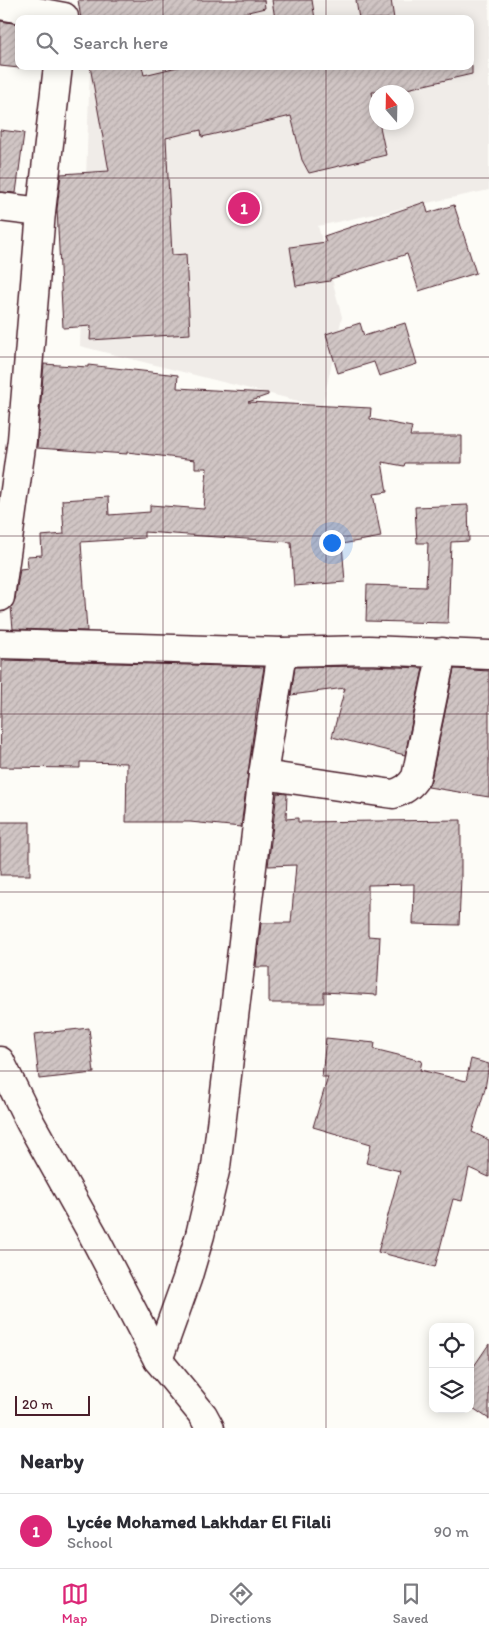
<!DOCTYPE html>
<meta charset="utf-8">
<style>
body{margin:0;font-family:Itim,sans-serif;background:#f7f7f7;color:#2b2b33}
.controls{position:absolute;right:15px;bottom:15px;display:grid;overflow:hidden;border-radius:10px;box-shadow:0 2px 12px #0003}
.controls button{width:45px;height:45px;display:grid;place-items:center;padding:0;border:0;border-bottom:1px solid #e1e1e2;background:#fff;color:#2b2b33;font:25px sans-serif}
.compass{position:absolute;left:369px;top:85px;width:45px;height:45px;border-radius:50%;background:#fff;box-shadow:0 2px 12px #0003;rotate:340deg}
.scale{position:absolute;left:15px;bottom:12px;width:75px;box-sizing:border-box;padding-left:5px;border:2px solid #4a1f2b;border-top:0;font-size:14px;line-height:18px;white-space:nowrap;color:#4a1f2b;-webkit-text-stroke:4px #fdfcf7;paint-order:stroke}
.you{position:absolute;left:331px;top:542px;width:18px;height:18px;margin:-12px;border:4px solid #fff;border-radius:50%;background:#1a73e8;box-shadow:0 0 0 8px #1a73e833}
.badge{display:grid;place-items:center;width:32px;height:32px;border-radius:50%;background:#db2777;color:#fff;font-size:16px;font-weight:700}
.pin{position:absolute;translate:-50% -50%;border:2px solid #fff;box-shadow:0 1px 5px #0006}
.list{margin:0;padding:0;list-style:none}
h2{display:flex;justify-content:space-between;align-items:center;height:65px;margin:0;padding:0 20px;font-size:21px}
h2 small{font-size:16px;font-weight:400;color:#7c7c81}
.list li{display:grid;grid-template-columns:32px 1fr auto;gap:15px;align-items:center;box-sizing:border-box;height:75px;padding:0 20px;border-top:1px solid #e1e1e2}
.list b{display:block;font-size:19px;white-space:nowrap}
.list p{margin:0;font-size:16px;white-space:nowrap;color:#7c7c81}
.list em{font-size:16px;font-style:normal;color:#7c7c81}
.icon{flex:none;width:28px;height:28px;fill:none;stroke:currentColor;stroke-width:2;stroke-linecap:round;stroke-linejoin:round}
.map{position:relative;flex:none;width:489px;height:1428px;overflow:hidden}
.search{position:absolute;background:#fff;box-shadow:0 2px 12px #0003;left:15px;right:15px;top:15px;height:55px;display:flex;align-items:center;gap:12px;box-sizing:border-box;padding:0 18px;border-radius:10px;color:#7c7c81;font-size:19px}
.sheet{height:140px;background:#fff}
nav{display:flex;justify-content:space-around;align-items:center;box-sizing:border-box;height:70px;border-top:1px solid #e1e1e2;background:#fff;font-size:14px;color:#7c7c81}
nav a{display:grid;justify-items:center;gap:2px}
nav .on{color:#db2777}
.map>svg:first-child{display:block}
.built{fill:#f0ece8;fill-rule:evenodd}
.building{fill:url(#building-hatch);stroke:#4a1f2b}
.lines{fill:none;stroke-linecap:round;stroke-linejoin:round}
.minor-casing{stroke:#4a1f2b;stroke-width:31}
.minor{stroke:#fdfcf7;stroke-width:28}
.grid{fill:none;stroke:#4a1f2b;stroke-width:1;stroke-opacity:0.55}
</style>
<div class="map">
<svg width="489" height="1428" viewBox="0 0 489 1428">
<defs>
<pattern id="building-hatch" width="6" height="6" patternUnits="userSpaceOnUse" patternTransform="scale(1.25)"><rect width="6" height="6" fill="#d0c5c4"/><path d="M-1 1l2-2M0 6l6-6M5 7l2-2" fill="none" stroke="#b4a9a9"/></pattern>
</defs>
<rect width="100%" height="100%" fill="#fdfcf7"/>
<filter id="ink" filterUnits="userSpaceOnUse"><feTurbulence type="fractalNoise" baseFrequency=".02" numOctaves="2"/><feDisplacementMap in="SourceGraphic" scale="10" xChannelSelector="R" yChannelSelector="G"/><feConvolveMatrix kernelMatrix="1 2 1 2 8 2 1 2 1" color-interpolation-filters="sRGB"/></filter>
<g filter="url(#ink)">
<path class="built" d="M91 0H489V190L318 226 342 317 322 407 80 346 90 66H470V19H91ZM376 92H406V122H376Z"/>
<g class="building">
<polygon points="78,0 264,0 265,8 219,19 81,19"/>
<polygon points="272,0 312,0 315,19 275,19"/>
<polygon points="356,0 391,0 394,19 359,19"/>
<polygon points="0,21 19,24 19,68 0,66"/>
<polygon points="90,66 142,66 144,75 182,66 472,66 472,74 394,92 372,92 376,111 376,122 379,122 386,155 309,173 302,160 291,116 202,137 201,130 166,138 172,255 186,254 190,334 90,340 91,326 63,328 57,209 61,174 109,171"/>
<polygon points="0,130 24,133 16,193 0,192"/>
<polygon points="425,202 428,213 454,205 476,273 419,291 407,254 330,279 330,281 296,286 290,247 326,242 324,236"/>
<polygon points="360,323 364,336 405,323 417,364 379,376 374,362 338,373 326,334"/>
<polygon points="44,364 88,367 88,365 178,375 177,388 268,393 268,395 248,402 371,408 370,419 412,427 410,436 462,436 462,463 405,463 404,466 382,462 387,492 373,494 381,537 342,544 345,582 294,586 291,542 144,532 144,538 81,542 87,631 13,629 11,607 15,599 20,569 28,568 27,556 42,555 41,536 64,534 62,500 108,497 109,515 150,512 150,505 204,509 207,468 195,468 195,460 127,452 127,454 37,448"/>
<polygon points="468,505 469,541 451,542 448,623 366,621 367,585 426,587 428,543 417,543 415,507"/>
<polygon points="2,660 264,667 259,698 258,698 241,827 190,822 126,822 127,763 80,762 80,768 0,767"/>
<polygon points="369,666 423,668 405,755 332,737 345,688 291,695 295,667"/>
<polygon points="454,669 489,671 489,797 428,787 431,780"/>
<polygon points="277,793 287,794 286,819 298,818 298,822 461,820 461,877 459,925 413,924 414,884 368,885 368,936 380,937 377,995 324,992 324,1003 269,1003 269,967 256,967 261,923 291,923 296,865 268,866"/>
<rect x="0" y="822" width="30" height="53"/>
<polygon points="89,1028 94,1073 39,1079 34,1034"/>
<polygon points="326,1038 375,1043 374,1049 422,1061 420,1070 466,1081 471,1059 489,1064 485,1089 472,1132 489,1140 489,1177 469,1168 462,1201 453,1199 435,1267 378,1252 400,1171 366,1163 371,1144 313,1127 328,1077 322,1077"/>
<polygon points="489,1344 489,1419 470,1406 470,1372"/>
</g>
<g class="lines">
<defs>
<g id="minor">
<polyline points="0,5 64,17"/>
<polyline points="0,207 41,212"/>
<polyline points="0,597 22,440 41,212 58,66"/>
<polyline points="0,644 282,652 369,650 489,655"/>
<path d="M263 775 393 794C403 791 410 787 416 777L442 652"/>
<polyline points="0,1061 30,1122 92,1233 158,1360 203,1415 210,1428"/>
<polyline points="158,1360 187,1279 200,1235 216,1167 263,775 282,652"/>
</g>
</defs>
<use href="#minor" class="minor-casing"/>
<use href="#minor" class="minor"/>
</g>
</g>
<path class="grid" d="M163 0V19M326 0V19M163 66V1428M326 66V1428M0 178H489M0 357H489M0 536H489M0 714H489M0 892H489M0 1071H489M0 1250H489"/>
</svg>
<div class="controls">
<button><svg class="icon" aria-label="locate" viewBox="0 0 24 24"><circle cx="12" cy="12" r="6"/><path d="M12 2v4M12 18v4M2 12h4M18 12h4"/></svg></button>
<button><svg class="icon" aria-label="layers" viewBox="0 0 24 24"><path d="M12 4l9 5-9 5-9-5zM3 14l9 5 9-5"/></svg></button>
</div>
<svg class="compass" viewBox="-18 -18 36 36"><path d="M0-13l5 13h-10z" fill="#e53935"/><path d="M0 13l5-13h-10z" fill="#7c7c81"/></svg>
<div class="scale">20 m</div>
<div class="you"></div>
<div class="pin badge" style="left:244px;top:208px">1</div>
<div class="search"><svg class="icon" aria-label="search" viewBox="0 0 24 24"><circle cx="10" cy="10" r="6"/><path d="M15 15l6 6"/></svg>Search here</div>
</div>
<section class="sheet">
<h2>Nearby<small></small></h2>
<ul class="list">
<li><span class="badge">1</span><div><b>Lycée Mohamed Lakhdar El Filali</b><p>School</p></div><em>90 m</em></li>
</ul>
</section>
<nav>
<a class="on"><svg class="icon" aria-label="map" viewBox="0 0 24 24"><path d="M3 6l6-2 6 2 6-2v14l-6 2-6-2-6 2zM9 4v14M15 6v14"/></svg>Map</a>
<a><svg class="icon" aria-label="directions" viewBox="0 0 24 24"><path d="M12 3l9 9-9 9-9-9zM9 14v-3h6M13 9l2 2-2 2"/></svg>Directions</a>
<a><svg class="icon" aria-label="saved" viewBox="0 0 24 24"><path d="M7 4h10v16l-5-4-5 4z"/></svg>Saved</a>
</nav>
